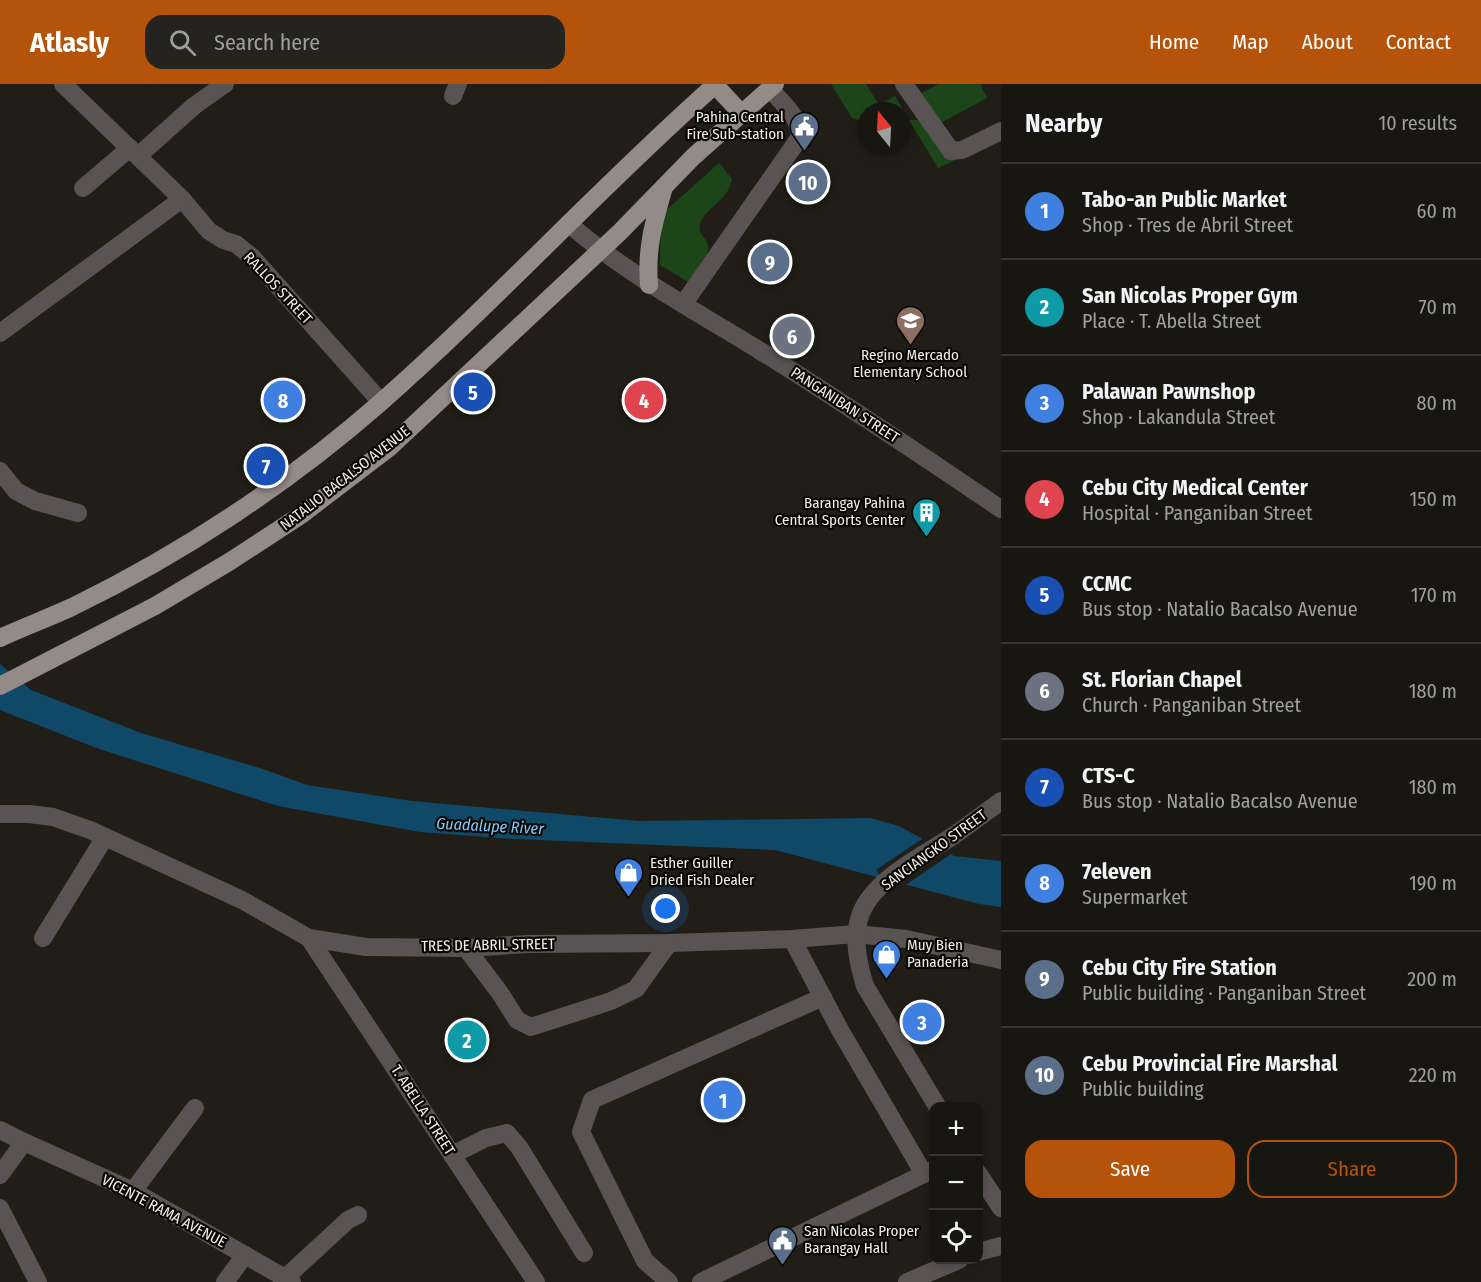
<!DOCTYPE html>
<meta charset="utf-8">
<style>
body{margin:0;font-family:"Fira Sans Condensed",sans-serif;background:#25231e;color:#f1f3f6}
.controls{position:absolute;right:18px;bottom:18px;display:grid;overflow:hidden;border-radius:12px;box-shadow:0 3px 9px #0003}
.controls button{width:54px;height:54px;display:grid;place-items:center;padding:0;border:0;border-bottom:2px solid #363530;background:#181610;color:#f1f3f6;font:30px sans-serif}
.compass{position:absolute;left:857px;top:18px;width:54px;height:54px;border-radius:50%;background:#181610;box-shadow:0 3px 9px #0003;rotate:342deg}
.you{position:absolute;left:666px;top:825px;width:21px;height:21px;margin:-15px;border:4px solid #fff;border-radius:50%;background:#1a73e8;box-shadow:0 0 0 9px #1a73e833}
.badge{display:grid;place-items:center;width:39px;height:39px;border-radius:50%;background:#b45309;color:#fff;font-size:20px;font-weight:700}
.pin{position:absolute;translate:-50% -50%;border:3px solid #fff;box-shadow:0 2px 6px #0006}
.list{margin:0;padding:0;list-style:none}
h2{display:flex;justify-content:space-between;align-items:center;height:78px;margin:0;padding:0 24px;font-size:26px}
h2 small{font-size:20px;font-weight:400;color:#9f9f9f}
.list li{display:grid;grid-template-columns:39px 1fr auto;gap:18px;align-items:center;box-sizing:border-box;height:96px;padding:0 24px;border-top:2px solid #363530}
.list b{display:block;font-size:22px;white-space:nowrap}
.list p{margin:0;font-size:20px;white-space:nowrap;color:#9f9f9f}
.list em{font-size:20px;font-style:normal;color:#9f9f9f}
.actions{display:flex;gap:12px;padding:18px 24px}
.actions a{flex:1;padding:14px 0;border:2px solid #b45309;border-radius:18px;text-align:center;font-size:21px;color:#b45309}
.actions .main{background:#b45309;color:#fff}
.icon{flex:none;width:33px;height:33px;fill:none;stroke:currentColor;stroke-width:2;stroke-linecap:round;stroke-linejoin:round}
.map{position:relative;flex:none;width:1001px;height:1198px;overflow:hidden}
header{display:flex;align-items:center;gap:36px;box-sizing:border-box;height:84px;padding:0 30px;background:#b45309;color:#fff}
header strong{font-size:28px}
nav{display:flex;gap:33px;margin-inline-start:auto;font-size:21px}
.search{width:420px;height:54px;background:#25231e;display:flex;align-items:center;gap:15px;box-sizing:border-box;padding:0 21px;border-radius:18px;color:#9f9f9f;font-size:22px}
main{display:flex}
aside{flex:1;background:#181610}
.map>svg:first-child{display:block}
.green{fill:#1c4619}
.water{fill:#104968}
.pier{fill:#201e16}
.lines{fill:none;stroke-linecap:round;stroke-linejoin:round}
.minor{stroke:#595453;stroke-width:18}
.major{stroke:#948b89;stroke-width:18}
.labels{text-anchor:middle;dominant-baseline:central;stroke-width:4.5;stroke-linejoin:round;paint-order:stroke}
.poi-label{font-size:15px;fill:#efeee9;stroke:#090805;text-anchor:start}
.street-label{font-size:15px;fill:#efeee9;stroke:#090805}
.water-label{font-size:16px;font-style:italic;fill:#80cafb;stroke:#090805}
</style>
<header>
<strong>Atlasly</strong>
<div class="search"><svg class="icon" aria-label="search" viewBox="0 0 24 24"><circle cx="10" cy="10" r="6"/><path d="M15 15l6 6"/></svg>Search here</div>
<nav><a>Home</a><a>Map</a><a>About</a><a>Contact</a></nav>
</header>
<main>
<div class="map">
<svg width="1001" height="1198" viewBox="0 0 1001 1198">
<rect width="100%" height="100%" fill="#201e16"/>
<g class="green">
<polygon points="831,0 866,0 879,21 895,12 907,32 902,34 902,27 866,27 866,33 858,36 852,34"/>
<polygon points="939,0 980,0 987,14 937,41 958,75 938,84 909,36 917,36 922,33 921,9"/>
<path d="M719 79 732 95C728 118 705 123 700 140 697 150 706 153 708 161 710 174 696 189 690 199L660 181 661 131Z"/>
</g>
<polygon class="water" points="0,580 31,606 141,649 263,685 307,701 412,717 639,737 870,734 899,742 954,772 1001,777 1001,823 979,820 775,766 515,755 420,748 278,722 99,665 0,626"/>
<polygon class="pier" points="925,753 947,765 951,770 903,803 884,798 876,786"/>
<g class="lines">
<g class="minor">
<polyline points="63,0 182,115 209,147 223,156 236,160 252,173 381,318"/>
<polyline points="904,0 951,67 962,66 1001,47"/>
<polyline points="453,12 458,0"/>
<polyline points="138,72 194,22 225,0"/>
<polyline points="83,104 130,64"/>
<path d="M569 140C628 191 696 227 762 268 843 318 922 372 1001 425"/>
<path d="M684 219 800 53C800 33 782 19 770 5"/>
<polyline points="0,249 182,115"/>
<polyline points="0,387 16,407 35,417 78,429"/>
<polyline points="0,730 29,730 53,733 90,746 242,816 309,854 366,863 466,864 527,860 669,859 792,855 856,850 906,855 1001,876"/>
<polyline points="43,854 105,753"/>
<polyline points="309,854 536,1198"/>
<polyline points="792,855 840,946 924,1090 934,1085"/>
<polyline points="466,864 500,909 517,936 531,943 611,917 636,905 669,859"/>
<path d="M937 1022 865 902C858 879 852 853 861 829 875 794 926 770 956 750 971 739 986 728 1001 717"/>
<polyline points="0,1046 24,1058 133,1107 292,1198"/>
<polyline points="452,1071 486,1054 507,1049 519,1063 584,1169"/>
<polyline points="978,1089 1001,1124"/>
<polyline points="0,1091 24,1058"/>
<polyline points="133,1107 195,1024"/>
<polyline points="0,1124 38,1198"/>
<polyline points="978,1168 1001,1162"/>
<polyline points="285,1194 348,1136 358,1131"/>
<polyline points="225,1198 245,1171"/>
<polyline points="669,1198 645,1177 581,1048 592,1016 823,913"/>
<polyline points="701,1198 924,1090"/>
<polyline points="907,1198 959,1176"/>
</g>
<g class="major">
<polyline points="715,1 741,29"/>
<path d="M649 201C646 163 654 138 664 103"/>
<path d="M0 554C24 543 48 534 72 523 181 470 289 399 380 319 496 217 601 102 716 0"/>
<polyline points="0,602 155,522 229,478 301,431 390,363 620,148 693,73 775,0"/>
</g>
</g>
<defs>
<symbol id="civic-pin" viewBox="-11 -11 22 30"><path d="M0 17L-7.5 6A9.5 9.5 0 1 1 7.5 6Z" fill="#5c6f8a" stroke="#090805"/><path d="M-.6-6.5H3V-4.5H.6V-3L4-1V1h2V6H-6V1h2V-1L-.6-3ZM-1.2 2.5V6h2.4V2.5Z" fill="#fff"/></symbol>
<symbol id="school-pin" viewBox="-11 -11 22 30"><path d="M0 17L-7.5 6A9.5 9.5 0 1 1 7.5 6Z" fill="#8d6e63" stroke="#090805"/><path d="M0-5L7-2L0 1L-7-2ZM-4 1L0 2.5L4 1V4Q0 6-4 4Z" fill="#fff"/></symbol>
<symbol id="building-pin" viewBox="-11 -11 22 30"><path d="M0 17L-7.5 6A9.5 9.5 0 1 1 7.5 6Z" fill="#0f9aa8" stroke="#090805"/><path d="M-4-6H4V6H1V3H-1V6H-4ZM-2.5-4.3h1.7v1.8h-1.7ZM.8-4.3h1.7v1.8H.8ZM-2.5-1h1.7V.8h-1.7ZM.8-1h1.7V.8H.8Z" fill="#fff"/></symbol>
<symbol id="shop-pin" viewBox="-11 -11 22 30"><path d="M0 17L-7.5 6A9.5 9.5 0 1 1 7.5 6Z" fill="#3f7fe0" stroke="#090805"/><path d="M-5-2.5h2.3a2.7 3.5 0 0 1 5.4 0H5L5.5 6h-11ZM-1.5-2.5h3a1.5 2.3 0 0 0-3 0Z" fill="#fff"/></symbol>
</defs>
<g fill-rule="evenodd">
<use href="#civic-pin" x="788" y="26" width="33" height="45"/>
<use href="#school-pin" x="894" y="220" width="33" height="45"/>
<use href="#building-pin" x="910" y="412" width="33" height="45"/>
<use href="#shop-pin" x="612" y="772" width="33" height="45"/>
<use href="#shop-pin" x="870" y="854" width="33" height="45"/>
<use href="#civic-pin" x="766" y="1140" width="33" height="45"/>
</g>
<g class="labels">
<g class="poi-label">
<text x="784" y="33" text-anchor="end">Pahina Central<tspan x="784" dy="17">Fire Sub-station</tspan></text>
<text x="910" y="271" text-anchor="middle">Regino Mercado<tspan x="910" dy="17">Elementary School</tspan></text>
<text x="905" y="419" text-anchor="end">Barangay Pahina<tspan x="905" dy="17">Central Sports Center</tspan></text>
<text x="650" y="779">Esther Guiller<tspan x="650" dy="17">Dried Fish Dealer</tspan></text>
<text x="907" y="861">Muy Bien<tspan x="907" dy="17">Panaderia</tspan></text>
<text x="804" y="1147">San Nicolas Proper<tspan x="804" dy="17">Barangay Hall</tspan></text>
</g>
<g class="street-label">
<text transform="translate(278 204) rotate(47)">RALLOS STREET</text>
<text transform="translate(845 321) rotate(33)">PANGANIBAN STREET</text>
<text transform="translate(345 394) rotate(-38)">NATALIO BACALSO AVENUE</text>
<text transform="translate(934 766) rotate(-36)">SANCIANGKO STREET</text>
<text transform="translate(488 861) rotate(-1)">TRES DE ABRIL STREET</text>
<text transform="translate(423 1026) rotate(57)">T. ABELLA STREET</text>
<text transform="translate(164 1127) rotate(28)">VICENTE RAMA AVENUE</text>
</g>
<g class="water-label">
<text transform="translate(490 742) rotate(3)">Guadalupe River</text>
</g>
</g>
</svg>
<div class="controls">
<button>+</button>
<button>−</button>
<button><svg class="icon" aria-label="locate" viewBox="0 0 24 24"><circle cx="12" cy="12" r="6"/><path d="M12 2v4M12 18v4M2 12h4M18 12h4"/></svg></button>
</div>
<svg class="compass" viewBox="-18 -18 36 36"><path d="M0-13l5 13h-10z" fill="#e53935"/><path d="M0 13l5-13h-10z" fill="#9f9f9f"/></svg>
<div class="you"></div>
<div class="pin badge" style="left:723px;top:1016px;background:#3f7fe0">1</div>
<div class="pin badge" style="left:467px;top:956px;background:#0f9aa8">2</div>
<div class="pin badge" style="left:922px;top:938px;background:#3f7fe0">3</div>
<div class="pin badge" style="left:644px;top:316px;background:#e0444e">4</div>
<div class="pin badge" style="left:473px;top:308px;background:#1a4fb4">5</div>
<div class="pin badge" style="left:792px;top:252px;background:#6b7280">6</div>
<div class="pin badge" style="left:266px;top:382px;background:#1a4fb4">7</div>
<div class="pin badge" style="left:283px;top:316px;background:#3f7fe0">8</div>
<div class="pin badge" style="left:770px;top:178px;background:#5c6f8a">9</div>
<div class="pin badge" style="left:808px;top:98px;background:#5c6f8a">10</div>
</div>
<aside>
<h2>Nearby<small>10 results</small></h2>
<ul class="list">
<li><span class="badge" style="background:#3f7fe0">1</span><div><b>Tabo-an Public Market</b><p>Shop · Tres de Abril Street</p></div><em>60 m</em></li>
<li><span class="badge" style="background:#0f9aa8">2</span><div><b>San Nicolas Proper Gym</b><p>Place · T. Abella Street</p></div><em>70 m</em></li>
<li><span class="badge" style="background:#3f7fe0">3</span><div><b>Palawan Pawnshop</b><p>Shop · Lakandula Street</p></div><em>80 m</em></li>
<li><span class="badge" style="background:#e0444e">4</span><div><b>Cebu City Medical Center</b><p>Hospital · Panganiban Street</p></div><em>150 m</em></li>
<li><span class="badge" style="background:#1a4fb4">5</span><div><b>CCMC</b><p>Bus stop · Natalio Bacalso Avenue</p></div><em>170 m</em></li>
<li><span class="badge" style="background:#6b7280">6</span><div><b>St. Florian Chapel</b><p>Church · Panganiban Street</p></div><em>180 m</em></li>
<li><span class="badge" style="background:#1a4fb4">7</span><div><b>CTS-C</b><p>Bus stop · Natalio Bacalso Avenue</p></div><em>180 m</em></li>
<li><span class="badge" style="background:#3f7fe0">8</span><div><b>7eleven</b><p>Supermarket</p></div><em>190 m</em></li>
<li><span class="badge" style="background:#5c6f8a">9</span><div><b>Cebu City Fire Station</b><p>Public building · Panganiban Street</p></div><em>200 m</em></li>
<li><span class="badge" style="background:#5c6f8a">10</span><div><b>Cebu Provincial Fire Marshal</b><p>Public building</p></div><em>220 m</em></li>
</ul>
<div class="actions"><a class="main">Save</a><a>Share</a></div>
</aside>
</main>
